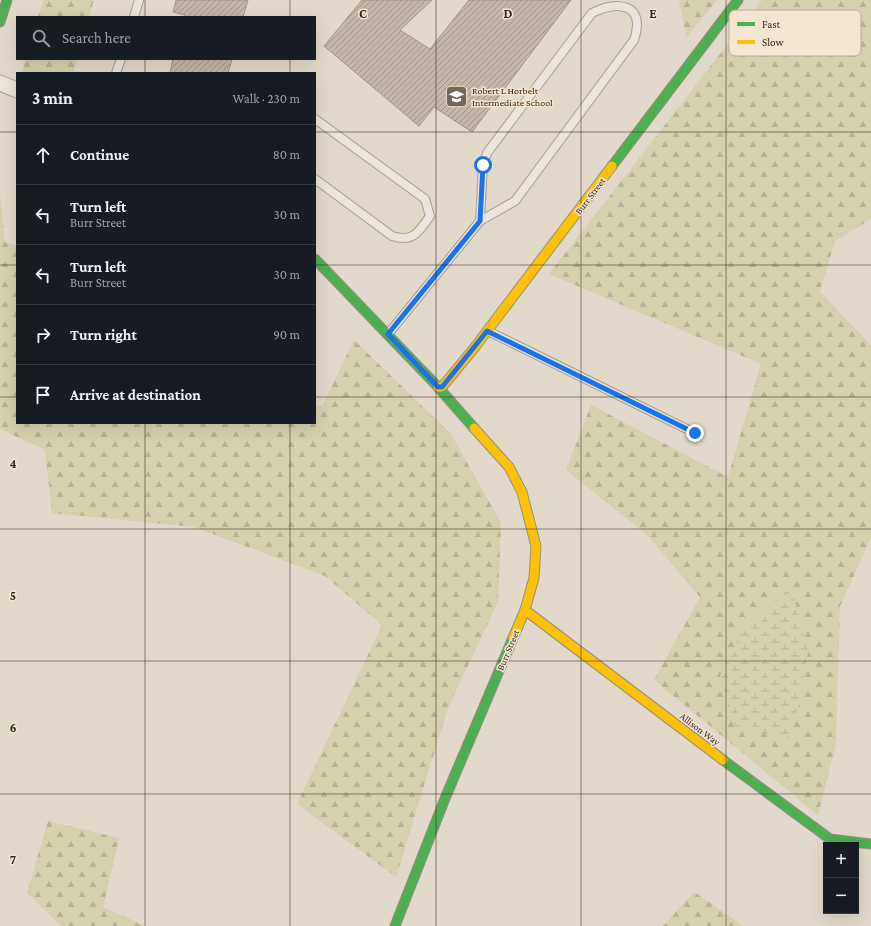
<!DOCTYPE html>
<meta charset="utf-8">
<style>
body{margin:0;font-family:"Crimson Pro",serif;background:#20242c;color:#f1f3f6}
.controls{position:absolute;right:12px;bottom:12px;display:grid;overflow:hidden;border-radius:0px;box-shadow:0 4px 16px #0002}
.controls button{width:36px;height:36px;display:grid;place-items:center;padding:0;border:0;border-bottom:1px solid #363941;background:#171b24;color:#f1f3f6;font:20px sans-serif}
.stop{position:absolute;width:12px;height:12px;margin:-9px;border:3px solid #1a73e8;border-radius:50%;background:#fff}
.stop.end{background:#1a73e8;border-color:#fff;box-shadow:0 1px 4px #0008}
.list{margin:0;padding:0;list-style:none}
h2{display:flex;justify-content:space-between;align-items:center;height:52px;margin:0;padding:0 16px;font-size:17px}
h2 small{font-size:13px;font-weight:400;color:#9ea1a6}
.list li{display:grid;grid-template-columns:26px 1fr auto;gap:12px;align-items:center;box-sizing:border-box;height:60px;padding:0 16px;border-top:1px solid #363941}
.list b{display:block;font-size:15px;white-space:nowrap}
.list p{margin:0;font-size:13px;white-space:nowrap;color:#9ea1a6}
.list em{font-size:13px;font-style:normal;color:#9ea1a6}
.icon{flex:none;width:22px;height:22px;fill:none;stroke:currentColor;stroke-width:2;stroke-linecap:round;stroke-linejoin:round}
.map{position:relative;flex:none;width:871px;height:926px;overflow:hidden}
.search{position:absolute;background:#171b24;box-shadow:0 4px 16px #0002;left:16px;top:16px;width:300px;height:44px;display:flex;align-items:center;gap:10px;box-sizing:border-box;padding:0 14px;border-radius:0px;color:#9ea1a6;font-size:15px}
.panel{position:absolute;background:#171b24;box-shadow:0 4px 16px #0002;left:16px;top:72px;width:300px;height:352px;border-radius:0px}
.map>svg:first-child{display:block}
.forest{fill:url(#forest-firs)}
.wetland{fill:url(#wetland-marsh)}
.building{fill:url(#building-hatch);stroke:#a2948a}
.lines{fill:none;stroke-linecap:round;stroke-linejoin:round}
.lane-casing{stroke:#a79e94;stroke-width:10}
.street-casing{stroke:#a79e94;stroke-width:17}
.fast-casing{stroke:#978e83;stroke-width:11}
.slow-casing{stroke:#978e83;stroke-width:11}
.lane{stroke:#eae4db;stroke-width:8}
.street{stroke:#eae4db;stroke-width:15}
.fast{stroke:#4caf50;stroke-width:9}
.slow{stroke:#ffc107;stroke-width:9}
.route{stroke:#1a73e8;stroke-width:5}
.grid{fill:none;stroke:#35261c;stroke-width:1;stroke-opacity:0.55}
.labels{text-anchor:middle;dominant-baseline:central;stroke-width:3;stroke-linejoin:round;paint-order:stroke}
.poi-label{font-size:10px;fill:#35261c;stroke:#f4e6cf;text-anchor:start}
.street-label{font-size:10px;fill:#35261c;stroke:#f4e6cf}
.key{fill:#f4e6cf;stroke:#bbac99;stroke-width:1}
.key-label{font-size:11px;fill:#35261c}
.grid-label{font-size:13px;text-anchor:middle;font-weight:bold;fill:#35261c;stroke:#f4e6cf;stroke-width:3;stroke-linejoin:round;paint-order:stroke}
</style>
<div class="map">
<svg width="871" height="926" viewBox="0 0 871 926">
<defs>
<pattern id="forest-firs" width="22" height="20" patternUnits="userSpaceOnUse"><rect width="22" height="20" fill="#d5d1ac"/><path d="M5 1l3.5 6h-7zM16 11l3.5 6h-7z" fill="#b7b393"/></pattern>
<pattern id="wetland-marsh" width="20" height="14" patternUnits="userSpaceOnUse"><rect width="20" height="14" fill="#d5d1ac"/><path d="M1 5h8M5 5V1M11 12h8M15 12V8" fill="none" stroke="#b7b393"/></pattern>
<pattern id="building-hatch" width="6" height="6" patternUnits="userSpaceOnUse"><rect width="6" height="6" fill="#c6b7ab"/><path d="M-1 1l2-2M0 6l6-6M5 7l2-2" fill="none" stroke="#a2958a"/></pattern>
</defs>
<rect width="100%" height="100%" fill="#e2d9ca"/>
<g class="forest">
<polygon points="43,0 94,0 89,17 38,17"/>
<polygon points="679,0 717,0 686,38"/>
<polygon points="762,0 871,0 871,219 835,241 820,292 871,345 871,538 840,606 836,744 818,815 654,680 700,597 646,534 566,470 591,405 728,477 761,364 549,274"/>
<polygon points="26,59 77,59 73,73 22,73"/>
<polygon points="0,195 5,242 17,246 17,423 315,423 315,406 322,406 354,340 451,434 501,523 498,602 448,708 396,877 297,804 382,625 325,576 194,527 52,513 45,450 0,429"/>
<polygon points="48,821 119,838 103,907 145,926 61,926 27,893"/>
<polygon points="694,892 744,926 663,926"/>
</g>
<polygon class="wetland" points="792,589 808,652 799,705 787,739 735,726 720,676 745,625"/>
<g class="building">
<polygon points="176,0 248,0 243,17 185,17 185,15 173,12"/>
<polygon points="362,0 432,0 400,30 430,49 469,0 571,0 472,132 434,107 419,126 324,46"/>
<polygon points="173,59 232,59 228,73 170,73"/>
</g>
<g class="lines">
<defs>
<g id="lane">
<polyline points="134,17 139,0"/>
<polyline points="116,73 121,59"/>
<path d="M315 119 425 199 430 216C419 231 414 243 392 236L315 179"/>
<polyline points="488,331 695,433"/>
<path d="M389 333 480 221 515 201 634 40C646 4 619 0 592 13L487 153 483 165 480 221"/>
</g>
<polyline id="street" points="0,83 17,90"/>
<g id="fast">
<polyline points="0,22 7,0"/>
<polyline points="612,166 738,0"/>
<polyline points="315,259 438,387 474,428"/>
<polyline points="723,760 830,839 871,844"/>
<polyline points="395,926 446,796 513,638"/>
</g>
<g id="slow">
<polyline points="438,387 442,387 475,347 612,166"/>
<polyline points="474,428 509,467 522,492 536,546 534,578 525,610 513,638"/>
<polyline points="525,610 723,760"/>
</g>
</defs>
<use href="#lane" class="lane-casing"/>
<use href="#street" class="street-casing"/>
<use href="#fast" class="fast-casing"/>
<use href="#slow" class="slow-casing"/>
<use href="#lane" class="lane"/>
<use href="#street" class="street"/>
<use href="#fast" class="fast"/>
<use href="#slow" class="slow"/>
</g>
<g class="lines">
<polyline class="route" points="483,165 480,221 388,334 438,387 442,387 487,331 695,433"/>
</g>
<path class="grid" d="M145 0V17M290 0V17M436 0V926M581 0V926M726 0V926M145 59V73M290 59V73M0 132H17M315 132H871M0 265H17M315 265H871M0 397H17M315 397H871M145 423V926M290 423V926M0 529H871M0 661H871M0 794H871"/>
<defs>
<symbol id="school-square" viewBox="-11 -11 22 22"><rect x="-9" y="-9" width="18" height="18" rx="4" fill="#726559" stroke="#f4e6cf"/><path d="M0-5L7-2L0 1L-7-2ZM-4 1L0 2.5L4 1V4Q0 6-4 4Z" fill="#fff"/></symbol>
</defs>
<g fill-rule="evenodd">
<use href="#school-square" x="444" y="84" width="25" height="25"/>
</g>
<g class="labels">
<g class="poi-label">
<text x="472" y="90">Robert L Horbelt<tspan x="472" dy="12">Intermediate School</tspan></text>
</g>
<g class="street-label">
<text transform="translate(590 196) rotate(-53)">Burr Street</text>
<text transform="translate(508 650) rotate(-67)">Burr Street</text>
<text transform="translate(700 729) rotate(37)">Allison Way</text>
</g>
</g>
<rect x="729" y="10" width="132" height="46" rx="6" class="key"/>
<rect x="737" y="22" width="18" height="4" fill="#4caf50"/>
<rect x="737" y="40" width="18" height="4" fill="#ffc107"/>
<g class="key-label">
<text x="762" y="28">Fast</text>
<text x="762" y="46">Slow</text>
</g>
<g class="grid-label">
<text x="363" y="18">C</text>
<text x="508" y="18">D</text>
<text x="653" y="18">E</text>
<text x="13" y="468">4</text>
<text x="13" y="600">5</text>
<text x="13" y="732">6</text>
<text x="13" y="864">7</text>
</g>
</svg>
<div class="controls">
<button>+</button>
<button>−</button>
</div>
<div class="stop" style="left:483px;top:165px"></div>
<div class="stop end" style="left:695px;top:433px"></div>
<div class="search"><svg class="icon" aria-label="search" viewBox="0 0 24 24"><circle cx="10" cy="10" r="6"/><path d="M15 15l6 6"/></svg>Search here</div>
<section class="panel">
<h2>3 min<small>Walk · 230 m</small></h2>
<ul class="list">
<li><svg class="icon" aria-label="ahead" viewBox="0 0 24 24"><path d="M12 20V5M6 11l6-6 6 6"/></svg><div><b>Continue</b></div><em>80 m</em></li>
<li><svg class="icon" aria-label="left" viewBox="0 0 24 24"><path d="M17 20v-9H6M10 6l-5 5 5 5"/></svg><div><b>Turn left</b><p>Burr Street</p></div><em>30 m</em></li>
<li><svg class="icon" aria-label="left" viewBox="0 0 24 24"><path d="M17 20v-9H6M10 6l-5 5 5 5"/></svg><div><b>Turn left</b><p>Burr Street</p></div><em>30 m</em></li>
<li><svg class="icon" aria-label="right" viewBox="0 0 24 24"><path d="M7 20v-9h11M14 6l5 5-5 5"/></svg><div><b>Turn right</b></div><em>90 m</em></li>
<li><svg class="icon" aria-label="arrive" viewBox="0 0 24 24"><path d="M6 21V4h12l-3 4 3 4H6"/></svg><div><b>Arrive at destination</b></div></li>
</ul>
</section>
</div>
